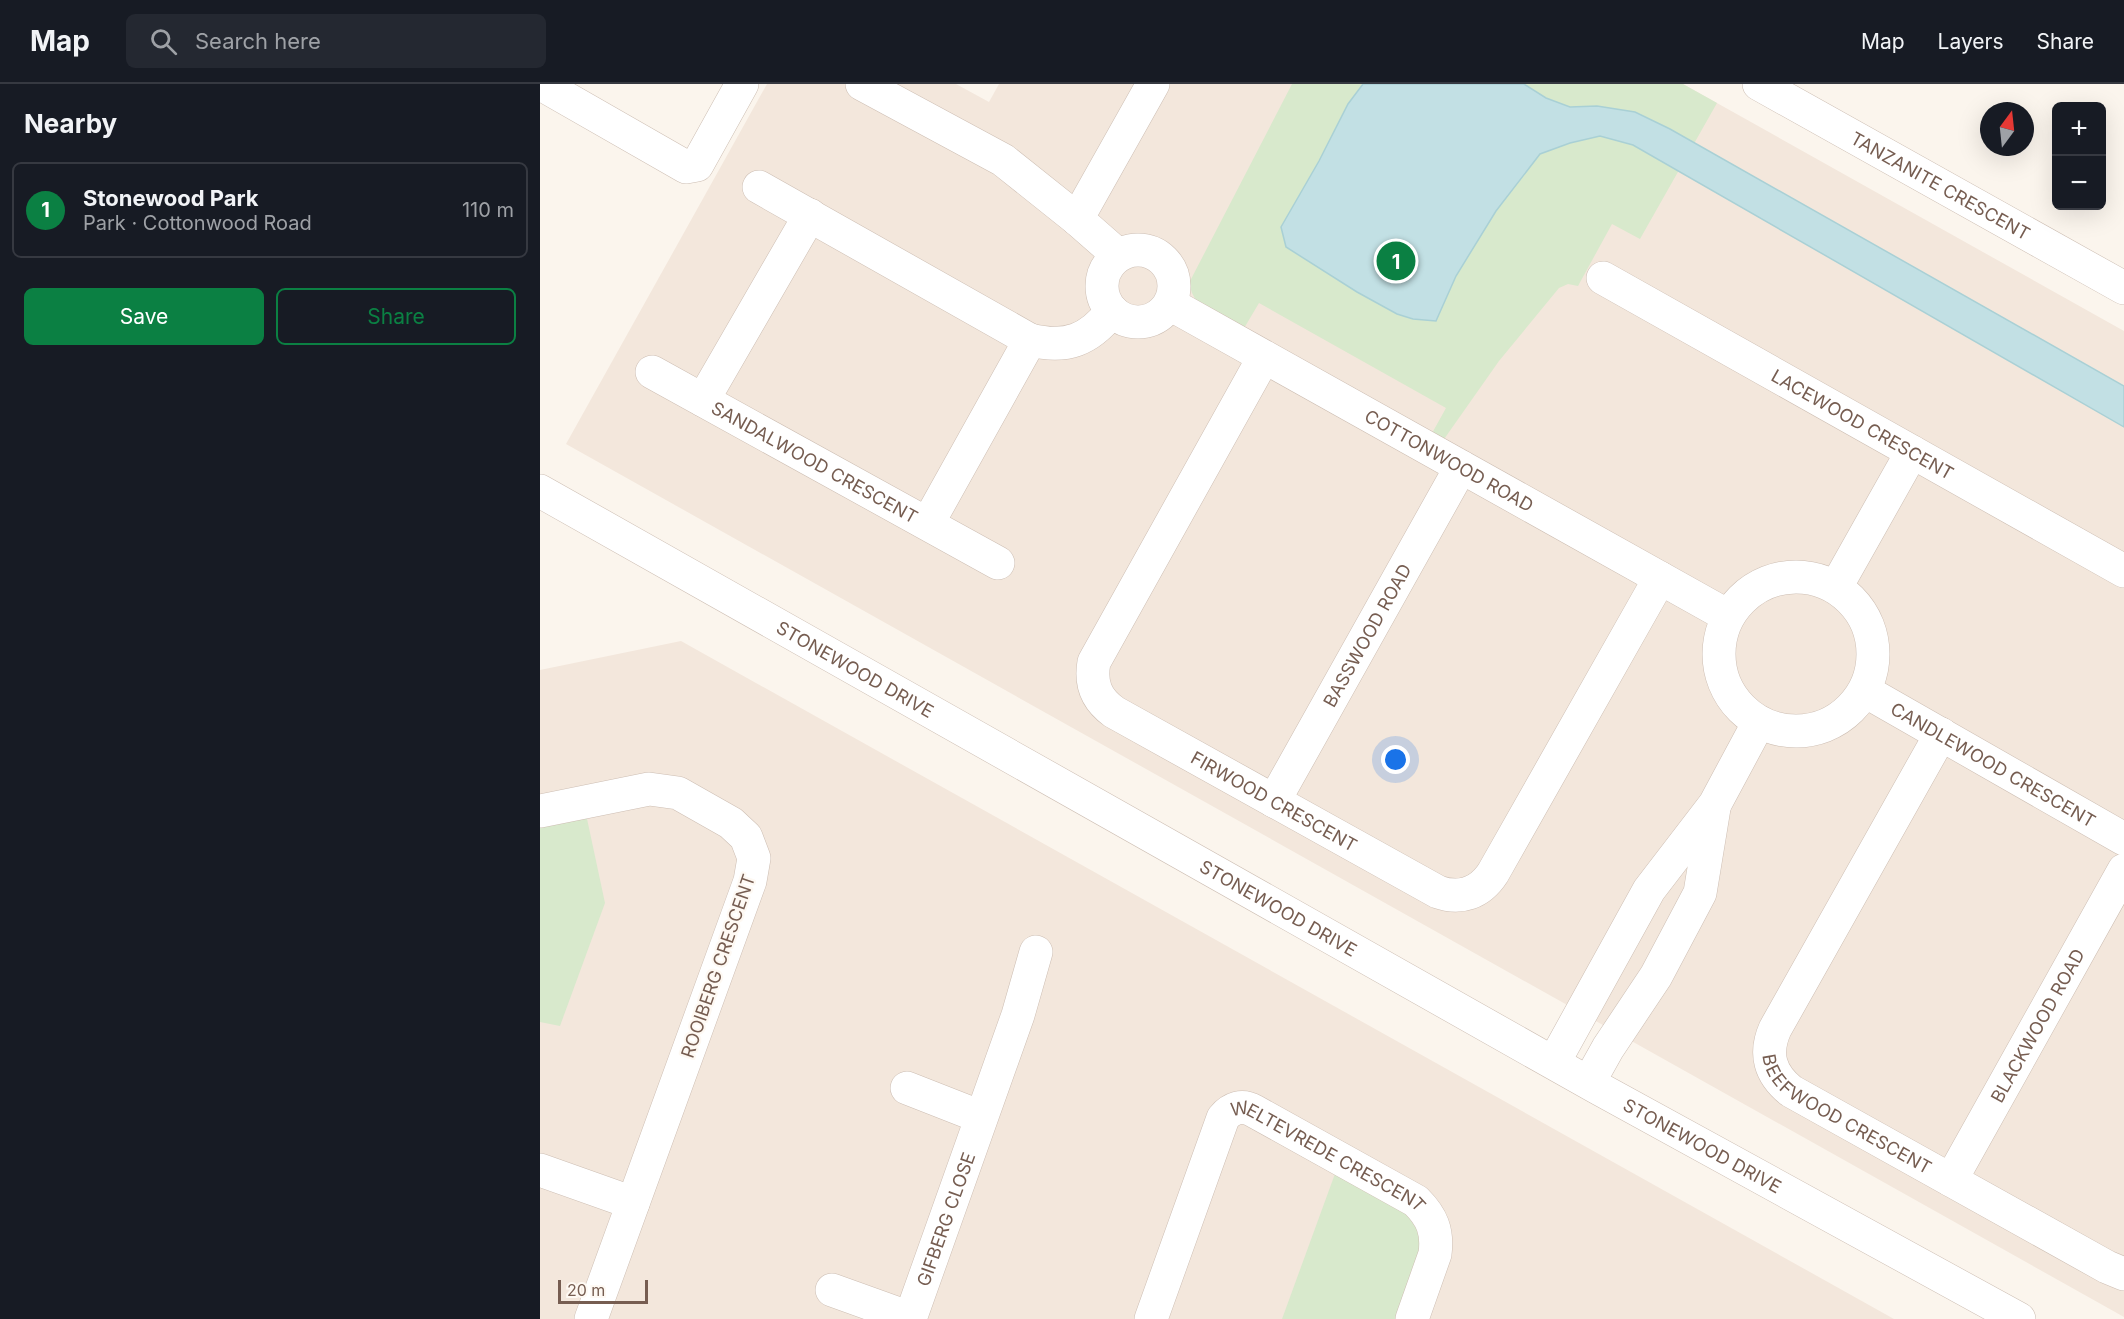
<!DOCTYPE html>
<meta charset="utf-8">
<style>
body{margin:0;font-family:Inter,sans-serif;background:#242831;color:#f1f3f6}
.controls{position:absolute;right:18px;top:18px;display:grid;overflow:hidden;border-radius:9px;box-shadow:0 6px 24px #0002}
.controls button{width:54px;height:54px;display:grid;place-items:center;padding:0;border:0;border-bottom:2px solid #363941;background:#171b24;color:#f1f3f6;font:30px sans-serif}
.compass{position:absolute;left:1440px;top:18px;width:54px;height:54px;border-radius:50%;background:#171b24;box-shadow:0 6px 24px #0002;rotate:15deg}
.scale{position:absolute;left:18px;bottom:15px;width:90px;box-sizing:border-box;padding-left:6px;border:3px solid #765d51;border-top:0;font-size:16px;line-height:21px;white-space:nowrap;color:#765d51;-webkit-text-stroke:4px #fef9f3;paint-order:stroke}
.you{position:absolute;left:856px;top:676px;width:21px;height:21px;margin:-15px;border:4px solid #fff;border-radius:50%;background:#1a73e8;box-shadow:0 0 0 9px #1a73e833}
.badge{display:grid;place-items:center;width:39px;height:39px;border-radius:50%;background:#0b8043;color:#fff;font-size:20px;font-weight:700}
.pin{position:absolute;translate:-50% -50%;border:3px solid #fff;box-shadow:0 2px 6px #0006}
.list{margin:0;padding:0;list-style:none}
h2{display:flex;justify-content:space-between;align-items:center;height:78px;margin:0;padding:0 24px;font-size:26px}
h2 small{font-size:20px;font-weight:400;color:#9ea1a6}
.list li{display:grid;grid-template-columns:39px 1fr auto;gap:18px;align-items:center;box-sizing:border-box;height:96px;margin:0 12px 12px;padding:0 12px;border:2px solid #363941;border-radius:9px}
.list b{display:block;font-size:22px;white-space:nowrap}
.list p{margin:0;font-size:20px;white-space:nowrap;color:#9ea1a6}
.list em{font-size:20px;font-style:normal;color:#9ea1a6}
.actions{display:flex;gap:12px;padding:18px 24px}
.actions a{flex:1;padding:14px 0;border:2px solid #0b8043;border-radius:9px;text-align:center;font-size:21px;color:#0b8043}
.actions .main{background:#0b8043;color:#fff}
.icon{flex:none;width:33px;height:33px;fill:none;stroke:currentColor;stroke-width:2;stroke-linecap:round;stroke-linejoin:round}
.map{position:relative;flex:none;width:1584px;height:1235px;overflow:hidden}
header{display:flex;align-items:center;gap:36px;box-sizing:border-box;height:84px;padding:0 30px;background:#171b24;border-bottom:2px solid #363941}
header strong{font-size:28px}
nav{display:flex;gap:33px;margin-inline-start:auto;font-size:21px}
.search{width:420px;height:54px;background:#242831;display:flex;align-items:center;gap:15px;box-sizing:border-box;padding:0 21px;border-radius:9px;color:#9ea1a6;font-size:22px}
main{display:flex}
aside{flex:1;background:#171b24}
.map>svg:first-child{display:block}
.residential{fill:#f3e7dc}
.green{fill:#d8e9cc}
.water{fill:#c2e0e4;stroke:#a9d0d5;stroke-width:1.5}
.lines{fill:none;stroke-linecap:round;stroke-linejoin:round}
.minor-casing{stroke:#cdbeb3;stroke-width:34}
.minor{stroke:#fff;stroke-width:33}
.labels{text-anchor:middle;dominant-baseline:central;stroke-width:4.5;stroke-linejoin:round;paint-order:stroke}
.street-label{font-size:18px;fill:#765d51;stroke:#fef9f3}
</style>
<header>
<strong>Map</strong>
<div class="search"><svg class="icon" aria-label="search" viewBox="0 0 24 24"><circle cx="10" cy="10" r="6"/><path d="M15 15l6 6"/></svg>Search here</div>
<nav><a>Map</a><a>Layers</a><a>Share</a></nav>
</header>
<main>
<aside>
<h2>Nearby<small></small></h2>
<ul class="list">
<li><span class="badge">1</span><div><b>Stonewood Park</b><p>Park · Cottonwood Road</p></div><em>110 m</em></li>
</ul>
<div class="actions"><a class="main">Save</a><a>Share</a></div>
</aside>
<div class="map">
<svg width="1584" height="1235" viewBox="0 0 1584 1235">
<rect width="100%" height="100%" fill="#fbf5ed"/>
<g class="residential">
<polygon points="227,0 416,0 449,18 459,0 1143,0 1584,247 1584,1233 26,360"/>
<polygon points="141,557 1354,1235 0,1235 0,586"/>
</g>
<g class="green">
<polygon points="752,0 1143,0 1177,19 1100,155 1072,140 1038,202 1028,200 1019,204 959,277 902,358 891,351 906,324 719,219 703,246 659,222 652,209 649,199"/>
<polygon points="46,730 65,819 20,942 0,938 0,739"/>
<polygon points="796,1087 867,1126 884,1158 858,1235 742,1235"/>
</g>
<polygon class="water" points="823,0 984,0 1006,14 1030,23 1057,22 1095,28 1130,45 1584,302 1584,343 1093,61 1060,52 1030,59 1000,70 956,127 916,192 896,237 873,235 857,230 817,208 746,163 741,143 779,77 808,20"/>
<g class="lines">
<defs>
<g id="minor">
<polyline points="1,0 146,83 157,81 202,0"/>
<polyline points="322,0 463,76 537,135 578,171"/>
<path id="s1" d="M1219 0 1584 204"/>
<polyline points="219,103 490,256"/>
<polyline points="537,135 613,0"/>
<circle cx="598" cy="202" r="36"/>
<path id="s2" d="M1063 194 1584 487"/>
<path id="s3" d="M630 220 1188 532"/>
<path id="s4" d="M724 273 554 578C550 600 556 615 574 628L898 808C921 816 940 809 953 789L1120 494"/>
<path id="s5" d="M112 288 458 479"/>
<polyline points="163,316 270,131"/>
<path id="s6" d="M0 407 1056 1003 1479 1235"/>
<path d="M388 439 490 256C527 265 549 256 572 227"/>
<circle cx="1256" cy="570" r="77"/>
<polyline points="1296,503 1372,368"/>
<path id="s7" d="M1325 607 1584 755"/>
<path id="s8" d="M1401 650 1235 945C1224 970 1230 990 1251 1007L1567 1183 1584 1190"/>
<path id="s9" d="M734 717 921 383"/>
<polyline points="0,727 109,705 138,709 191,739 206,753 214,774 210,797 51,1235"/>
<polyline points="1014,978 1109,806 1175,720 1219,638"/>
<polyline points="1049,998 1068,964 1116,892 1160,809 1174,724"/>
<polyline points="367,1004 441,1033"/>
<polyline points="0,1086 93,1119"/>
<path id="s10" d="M1411 1096 1584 786"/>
<polyline points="292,1206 370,1234"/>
<path id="s11" d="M370 1235 478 931 496 868"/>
<path id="s12" d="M611 1235 683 1034C691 1024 702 1020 714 1027L876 1117C892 1133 898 1147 895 1170L872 1235"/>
</g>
</defs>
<use href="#minor" class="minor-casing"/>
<use href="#minor" class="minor"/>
</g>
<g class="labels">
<g class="street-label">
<text stroke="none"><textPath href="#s1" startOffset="208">TANZANITE CRESCENT</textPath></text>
<text stroke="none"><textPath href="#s2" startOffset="298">LACEWOOD CRESCENT</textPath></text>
<text stroke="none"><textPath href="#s3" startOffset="320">COTTONWOOD ROAD</textPath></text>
<text stroke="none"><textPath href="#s5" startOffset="186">SANDALWOOD CRESCENT</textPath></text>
<text stroke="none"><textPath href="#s9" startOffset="190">BASSWOOD ROAD</textPath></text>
<text stroke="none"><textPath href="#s6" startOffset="362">STONEWOOD DRIVE</textPath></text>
<text stroke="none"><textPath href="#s7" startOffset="148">CANDLEWOOD CRESCENT</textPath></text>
<text stroke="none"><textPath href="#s4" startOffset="590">FIRWOOD CRESCENT</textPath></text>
<text stroke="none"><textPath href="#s6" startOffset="848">STONEWOOD DRIVE</textPath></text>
<text transform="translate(178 882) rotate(-71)">ROOIBERG CRESCENT</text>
<text stroke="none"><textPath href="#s10" startOffset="177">BLACKWOOD ROAD</textPath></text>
<text stroke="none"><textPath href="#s8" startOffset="466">BEEFWOOD CRESCENT</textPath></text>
<text stroke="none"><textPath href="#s6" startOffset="1334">STONEWOOD DRIVE</textPath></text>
<text stroke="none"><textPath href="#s12" startOffset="334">WELTEVREDE CRESCENT</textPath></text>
<text stroke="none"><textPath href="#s11" startOffset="106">GIFBERG CLOSE</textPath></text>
</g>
</g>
</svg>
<div class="controls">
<button>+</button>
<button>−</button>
</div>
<svg class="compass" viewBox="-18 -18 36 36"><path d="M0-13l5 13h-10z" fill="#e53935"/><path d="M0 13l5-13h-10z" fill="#9ea1a6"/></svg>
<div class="scale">20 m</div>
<div class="you"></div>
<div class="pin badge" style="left:856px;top:177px">1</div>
</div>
</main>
